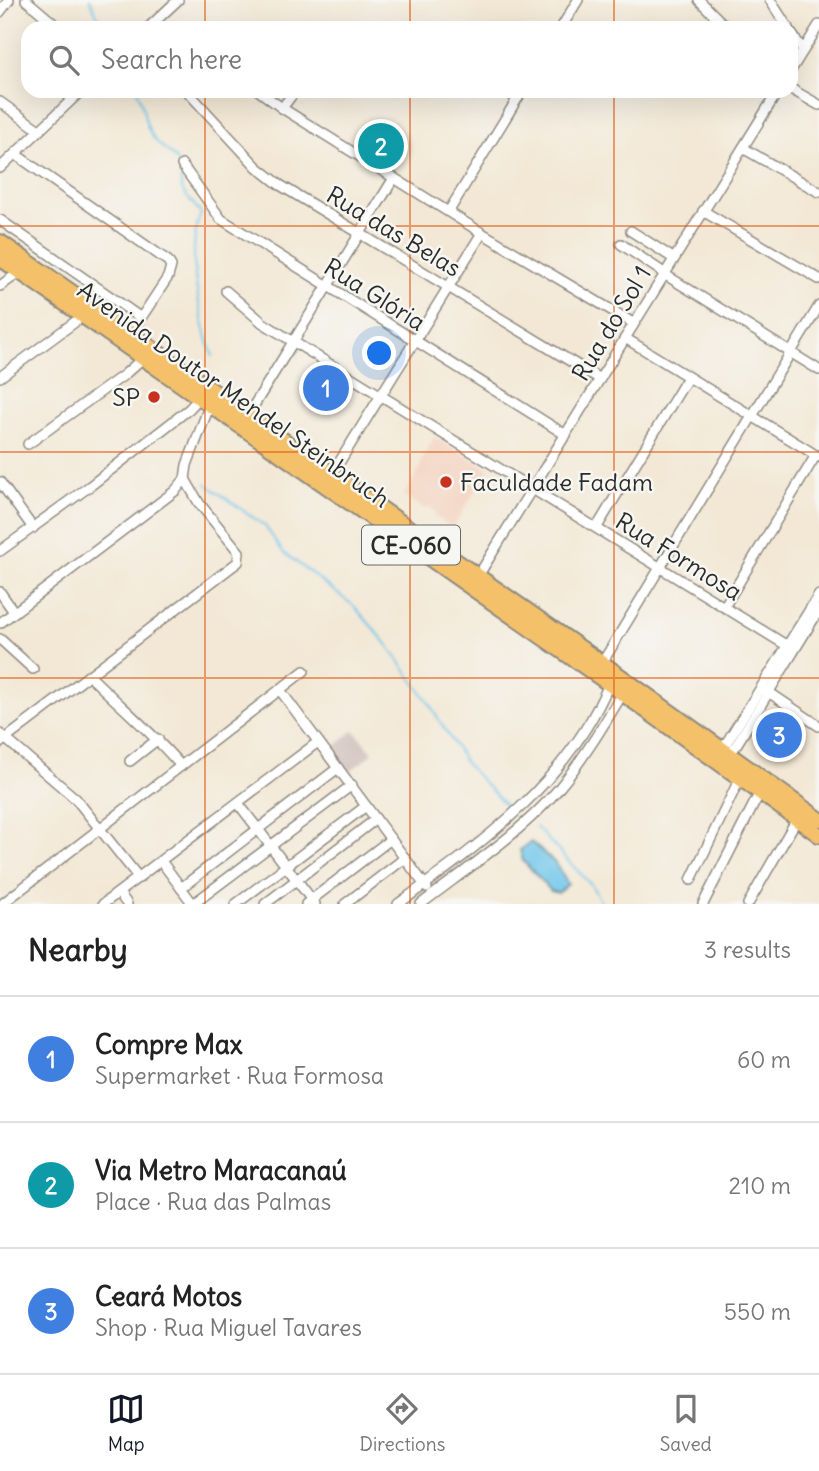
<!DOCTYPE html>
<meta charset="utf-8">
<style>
body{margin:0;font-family:Delius,sans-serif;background:#f2f2f2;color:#222}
.you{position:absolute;left:380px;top:354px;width:24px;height:24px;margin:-18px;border:5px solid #fff;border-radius:50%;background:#1a73e8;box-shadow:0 0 0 10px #1a73e833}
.badge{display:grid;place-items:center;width:46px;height:46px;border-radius:50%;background:#111827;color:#fff;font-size:23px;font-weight:700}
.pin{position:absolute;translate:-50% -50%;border:4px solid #fff;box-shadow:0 2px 7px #0006}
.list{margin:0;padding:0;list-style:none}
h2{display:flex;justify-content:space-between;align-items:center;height:91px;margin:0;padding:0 28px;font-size:30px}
h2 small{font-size:23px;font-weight:400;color:#767676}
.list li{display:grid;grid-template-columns:46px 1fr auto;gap:21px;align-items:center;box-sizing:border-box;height:126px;padding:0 28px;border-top:2px solid #e0e0e0}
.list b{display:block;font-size:26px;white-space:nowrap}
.list p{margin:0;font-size:23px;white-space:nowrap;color:#767676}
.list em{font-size:23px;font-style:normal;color:#767676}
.icon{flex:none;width:38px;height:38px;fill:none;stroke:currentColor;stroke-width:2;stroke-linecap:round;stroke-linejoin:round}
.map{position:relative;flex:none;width:819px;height:904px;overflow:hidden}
.search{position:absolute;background:#fff;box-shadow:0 7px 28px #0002;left:21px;right:21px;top:21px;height:77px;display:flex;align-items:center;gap:18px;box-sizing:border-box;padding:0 24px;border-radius:21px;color:#767676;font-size:26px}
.sheet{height:469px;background:#fff}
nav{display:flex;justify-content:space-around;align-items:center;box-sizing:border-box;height:98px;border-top:2px solid #e0e0e0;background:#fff;font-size:19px;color:#767676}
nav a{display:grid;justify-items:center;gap:4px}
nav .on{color:#111827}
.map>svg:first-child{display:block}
.built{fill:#f4d3c0}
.industrial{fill:#d0c0bc}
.water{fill:#6dc4ea;stroke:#4c788a;stroke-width:2}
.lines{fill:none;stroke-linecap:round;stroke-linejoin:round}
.stream{stroke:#6dc4ea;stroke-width:2}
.minor-casing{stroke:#8f8a80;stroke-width:12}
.highway-casing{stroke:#8f8a80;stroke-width:18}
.minor{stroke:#fff;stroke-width:9}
.highway{stroke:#f4c16a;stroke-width:14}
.grid{fill:none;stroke:#df570e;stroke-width:2;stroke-opacity:0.55}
.poi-dot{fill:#c8321e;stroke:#f6f6f2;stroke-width:2.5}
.labels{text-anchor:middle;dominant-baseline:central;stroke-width:5;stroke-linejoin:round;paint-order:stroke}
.shield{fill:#f6f6f2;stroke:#686867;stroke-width:2}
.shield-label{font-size:23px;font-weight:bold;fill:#2b2b2b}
.street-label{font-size:24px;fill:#2b2b2b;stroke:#f6f6f2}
.poi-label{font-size:24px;fill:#2b2b2b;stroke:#f6f6f2;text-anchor:end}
</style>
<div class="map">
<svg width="819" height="904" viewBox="0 0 819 904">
<rect width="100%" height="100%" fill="#f6f6f2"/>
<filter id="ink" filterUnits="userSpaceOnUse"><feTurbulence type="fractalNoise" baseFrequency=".0143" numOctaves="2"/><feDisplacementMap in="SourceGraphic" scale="14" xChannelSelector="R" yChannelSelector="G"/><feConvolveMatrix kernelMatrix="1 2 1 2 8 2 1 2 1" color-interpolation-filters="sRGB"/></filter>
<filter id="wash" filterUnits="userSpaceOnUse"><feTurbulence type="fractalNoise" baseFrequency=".00686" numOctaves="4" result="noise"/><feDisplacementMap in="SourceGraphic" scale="28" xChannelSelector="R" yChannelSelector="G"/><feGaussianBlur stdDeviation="1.57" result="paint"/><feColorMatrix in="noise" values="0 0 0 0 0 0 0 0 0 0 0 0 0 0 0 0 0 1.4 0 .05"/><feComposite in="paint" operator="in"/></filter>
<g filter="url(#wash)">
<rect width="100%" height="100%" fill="#f3e8d5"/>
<polygon class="built" points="434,437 488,469 453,528 435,516 436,512 430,507 425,509 404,495 422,465 420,463"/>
<polygon class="industrial" points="354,730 373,753 350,771 332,749"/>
<polygon class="water" points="531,842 555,863 568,884 558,893 551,891 523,861 520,850"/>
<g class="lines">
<g class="stream">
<polyline points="90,0 103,28"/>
<path d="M137 91C145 106 143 126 155 140 163 150 174 153 179 165"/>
<path d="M182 173C176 194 192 198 201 214 185 247 200 322 213 356"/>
<polyline points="206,484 265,526 283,552 354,606 387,644 427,700 466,764 506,806"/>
<polyline points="536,827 592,886 602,904"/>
</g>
</g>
</g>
<g filter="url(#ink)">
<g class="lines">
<defs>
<g id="minor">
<polyline points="26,0 59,28"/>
<polyline points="699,0 727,28"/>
<polyline points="770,0 788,28"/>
<polyline points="0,12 9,0"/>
<polyline points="148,28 178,0"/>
<polyline points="561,28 578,0"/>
<polyline points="791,33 803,50"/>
<polyline points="791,70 819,25"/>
<polyline points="791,89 819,105"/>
<polyline points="187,91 257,167 280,185 600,379"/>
<polyline points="259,91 282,108 482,233 633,323"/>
<polyline points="506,91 518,98"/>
<polyline points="0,102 39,130"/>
<polyline points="282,108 295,91"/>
<polyline points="743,148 819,192"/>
<polyline points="15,154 168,261 171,266 168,277 131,333"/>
<polyline points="182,165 221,219 566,435"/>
<polyline points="0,168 81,91"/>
<polyline points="449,211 522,91"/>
<polyline points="703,211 819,279"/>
<polyline points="0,220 141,318"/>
<polyline points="631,231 673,258"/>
<polyline points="621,244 664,273"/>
<polyline points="664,274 819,370"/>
<polyline points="0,286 20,272"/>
<polyline points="226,291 263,323 794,650"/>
<polyline points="625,338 819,457"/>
<polyline points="0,377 83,316"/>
<polyline points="248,415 394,178"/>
<polyline points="28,444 124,375 143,358"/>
<polyline points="332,474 482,233"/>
<polyline points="0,482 33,528"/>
<polyline points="597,527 688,377"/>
<polyline points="0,551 90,486 189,409 200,397"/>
<polyline points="478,576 778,91"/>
<polyline points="0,592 14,612"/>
<polyline points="724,607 816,455"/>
<polyline points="0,623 175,491 185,479 187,465 210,404"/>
<polyline points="0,639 33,669"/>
<polyline points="602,663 819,306"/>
<path d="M90 676C120 706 153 733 181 766"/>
<polyline points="764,689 819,726"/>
<polyline points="280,690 427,888"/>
<polyline points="0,734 76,799 139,878"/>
<polyline points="0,743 238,562 239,552 199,503 185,479"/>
<polyline points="722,750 819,595"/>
<polyline points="730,755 819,610"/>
<polyline points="130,761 158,739"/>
<polyline points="238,803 315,904"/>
<polyline points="161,861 193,904"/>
<polyline points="691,880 740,778"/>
<polyline points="181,888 338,768"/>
<polyline points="119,893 127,904"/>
<polyline points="2,904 304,671"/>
<polyline points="103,904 318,742"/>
<polyline points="193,904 352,785"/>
<polyline points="236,904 366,806"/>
<polyline points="265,904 376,819"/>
<polyline points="306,904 391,839"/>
<polyline points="345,904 405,858"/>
<path d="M398 904C482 843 567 783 609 684"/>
<path d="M421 904C465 870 525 830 560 787 584 758 603 726 623 693"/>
<polyline points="703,904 760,792"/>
<polyline points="748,904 797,819"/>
</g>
<g id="highway">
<polyline points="0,242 602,663 819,819"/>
<polyline points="0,258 615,688 819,835"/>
</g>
</defs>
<use href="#minor" class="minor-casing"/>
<use href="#highway" class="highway-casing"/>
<use href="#minor" class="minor"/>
<use href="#highway" class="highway"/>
</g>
</g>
<path class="grid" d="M205 0V28M410 0V28M614 0V28M205 91V904M410 91V904M614 91V904M0 226H819M0 452H819M0 678H819"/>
<g class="poi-dot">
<circle cx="154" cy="397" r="7"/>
<circle cx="446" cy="482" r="7"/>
</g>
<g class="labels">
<rect class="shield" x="362" y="525.5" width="98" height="39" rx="5"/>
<g class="shield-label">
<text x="411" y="545">CE-060</text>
</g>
<g class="street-label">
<text transform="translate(394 231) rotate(31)">Rua das Belas</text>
<text transform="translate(375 294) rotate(32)">Rua Glória</text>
<text transform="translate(611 323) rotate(-59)">Rua do Sol 1</text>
<text transform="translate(234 394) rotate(35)">Avenida Doutor Mendel Steinbruch</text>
<text transform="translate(679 556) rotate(32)">Rua Formosa</text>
</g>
<g class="poi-label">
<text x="140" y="397">SP</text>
<text x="460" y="482" text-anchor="start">Faculdade Fadam</text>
</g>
</g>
</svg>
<div class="you"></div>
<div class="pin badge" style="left:326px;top:388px;background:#3f7fe0">1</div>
<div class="pin badge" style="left:381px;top:146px;background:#0f9aa8">2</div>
<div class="pin badge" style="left:779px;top:735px;background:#3f7fe0">3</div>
<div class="search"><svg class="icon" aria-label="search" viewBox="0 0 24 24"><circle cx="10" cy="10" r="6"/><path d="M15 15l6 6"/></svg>Search here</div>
</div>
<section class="sheet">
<h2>Nearby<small>3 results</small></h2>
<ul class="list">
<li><span class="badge" style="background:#3f7fe0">1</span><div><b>Compre Max</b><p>Supermarket · Rua Formosa</p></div><em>60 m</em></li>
<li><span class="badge" style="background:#0f9aa8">2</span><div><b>Via Metro Maracanaú</b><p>Place · Rua das Palmas</p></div><em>210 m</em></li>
<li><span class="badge" style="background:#3f7fe0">3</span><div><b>Ceará Motos</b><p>Shop · Rua Miguel Tavares</p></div><em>550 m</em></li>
</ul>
</section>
<nav>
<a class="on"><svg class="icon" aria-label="map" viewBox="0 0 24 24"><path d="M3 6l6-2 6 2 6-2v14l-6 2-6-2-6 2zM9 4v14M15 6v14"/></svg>Map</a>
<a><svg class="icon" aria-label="directions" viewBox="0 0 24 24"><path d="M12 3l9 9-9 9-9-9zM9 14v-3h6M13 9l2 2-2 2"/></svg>Directions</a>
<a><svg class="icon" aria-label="saved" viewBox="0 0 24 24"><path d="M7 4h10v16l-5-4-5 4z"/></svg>Saved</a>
</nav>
